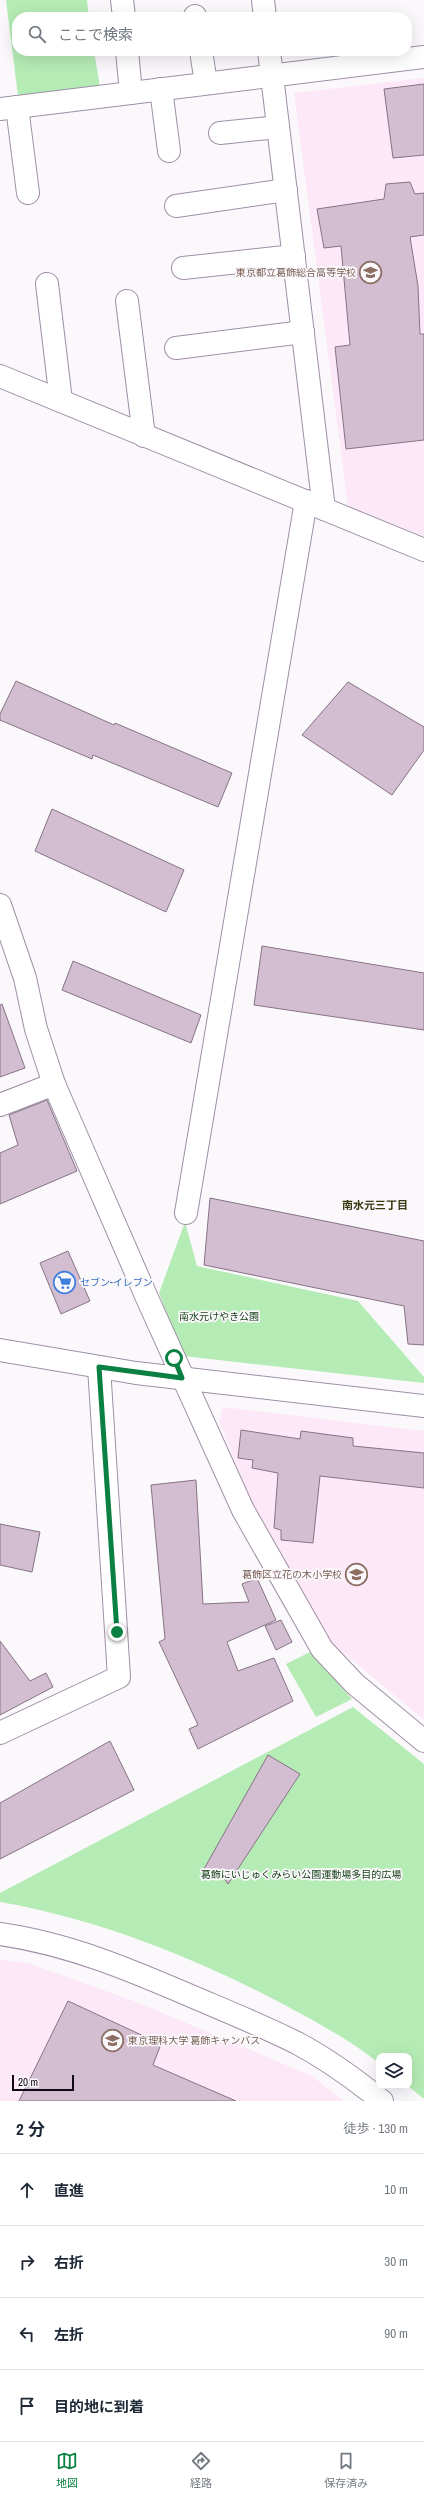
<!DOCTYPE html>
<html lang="ja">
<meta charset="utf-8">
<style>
body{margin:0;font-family:"Archivo Narrow","Noto Sans JP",sans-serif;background:#f2f2f3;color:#1f2937}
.controls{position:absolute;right:12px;bottom:12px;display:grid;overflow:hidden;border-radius:8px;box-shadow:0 4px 16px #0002}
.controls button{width:36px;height:36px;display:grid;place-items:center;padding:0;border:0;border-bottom:1px solid #e0e1e3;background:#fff;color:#1f2937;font:20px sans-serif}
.scale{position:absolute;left:12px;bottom:10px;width:62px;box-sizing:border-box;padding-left:4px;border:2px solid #0f0a12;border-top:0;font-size:11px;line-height:14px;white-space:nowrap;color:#0f0a12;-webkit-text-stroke:3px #fbf8fc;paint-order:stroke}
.stop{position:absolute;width:12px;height:12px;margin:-9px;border:3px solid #0b8043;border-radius:50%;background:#fff}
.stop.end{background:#0b8043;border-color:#fff;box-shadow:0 1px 4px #0008}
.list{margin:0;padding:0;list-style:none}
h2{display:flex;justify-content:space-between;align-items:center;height:52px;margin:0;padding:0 16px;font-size:17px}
h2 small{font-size:13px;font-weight:400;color:#747a83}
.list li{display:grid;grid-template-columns:26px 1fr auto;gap:12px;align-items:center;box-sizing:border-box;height:72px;padding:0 16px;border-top:1px solid #e0e1e3}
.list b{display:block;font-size:15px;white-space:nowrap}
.list em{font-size:13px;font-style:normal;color:#747a83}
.icon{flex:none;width:22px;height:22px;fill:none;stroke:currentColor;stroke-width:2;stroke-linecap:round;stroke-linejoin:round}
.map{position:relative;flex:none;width:424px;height:2101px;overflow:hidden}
.search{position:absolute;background:#fff;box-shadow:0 4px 16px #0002;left:12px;right:12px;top:12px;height:44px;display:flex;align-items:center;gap:10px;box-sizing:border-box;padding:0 14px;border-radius:16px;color:#747a83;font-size:15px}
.sheet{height:340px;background:#fff}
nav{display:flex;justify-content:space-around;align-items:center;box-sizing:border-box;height:56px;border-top:1px solid #e0e1e3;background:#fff;font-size:11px;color:#747a83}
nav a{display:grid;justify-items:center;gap:2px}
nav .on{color:#0b8043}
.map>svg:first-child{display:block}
.education{fill:#fce8f7}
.green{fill:#b5ebb5}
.building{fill:#d2bdd1;stroke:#877386}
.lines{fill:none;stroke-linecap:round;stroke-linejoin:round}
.minor-casing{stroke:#9e8fa5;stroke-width:24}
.minor{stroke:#fff;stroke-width:22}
.route{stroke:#0b8043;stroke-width:5}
.labels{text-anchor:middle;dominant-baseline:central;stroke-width:3.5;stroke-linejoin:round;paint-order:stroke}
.education-label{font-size:10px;fill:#785e54;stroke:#fbf8fc;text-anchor:end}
.shop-label{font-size:10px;fill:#366cbe;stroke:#fbf8fc;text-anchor:start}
.park-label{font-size:10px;fill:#0f3c13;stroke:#fbf8fc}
.neighbourhood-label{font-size:11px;font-weight:bold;fill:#363911;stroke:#fbf8fc}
</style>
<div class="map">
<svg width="424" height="2101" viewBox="0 0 424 2101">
<rect width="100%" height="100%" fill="#fbf8fc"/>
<g class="education">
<polygon points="424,78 424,536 348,506 294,93"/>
<polygon points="223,1407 424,1431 424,1720 327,1639 254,1508 219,1421"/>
<polygon points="0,1960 28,1963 139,2003 312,2076 344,2101 0,2101"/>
</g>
<g class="green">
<polygon points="6,0 87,0 89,17 17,17 17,51 94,51 100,87 18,96"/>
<polygon points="185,1222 197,1266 358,1301 424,1377 424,1383 183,1356 159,1293"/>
<polygon points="310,1652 352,1699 316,1717 286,1664"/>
<path d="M353 1707 424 1764V2099L408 2086 409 2056H379V2063C349 2039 314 2021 281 2003 193 1957 98 1919 0 1902V1893Z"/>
</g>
<g class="building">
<polygon points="424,84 424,155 393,158 384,89"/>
<polygon points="410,182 415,194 424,193 424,235 410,237 418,286 420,334 424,334 424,440 346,449 335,347 350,345 341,246 324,248 317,209 384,199 386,184"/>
<polygon points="16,681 114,725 115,723 232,773 218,807 93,755 92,759 0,720 0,714"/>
<polygon points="348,682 424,727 424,750 392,795 302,735"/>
<polygon points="52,809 184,870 166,912 35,851"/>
<polygon points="262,946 424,973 424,1030 254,1005"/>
<polygon points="73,961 201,1015 191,1043 62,990"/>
<polygon points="2,1004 25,1068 0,1077 0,1005"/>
<polygon points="47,1100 77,1171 0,1204 0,1153 18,1145 9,1115"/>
<polygon points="210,1198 424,1241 424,1345 408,1344 404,1306 204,1265"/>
<polygon points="68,1251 90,1301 61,1314 40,1263"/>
<polygon points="241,1430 300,1439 301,1431 353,1438 353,1446 424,1453 424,1488 320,1476 313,1543 281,1540 281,1530 274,1528 278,1473 252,1468 253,1460 238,1458"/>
<polygon points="196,1480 203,1604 249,1602 242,1584 257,1578 276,1620 227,1642 238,1671 274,1658 293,1701 198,1749 189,1729 198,1725 159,1642 165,1639 151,1485"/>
<polygon points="0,1524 40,1532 32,1572 0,1565"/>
<polygon points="281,1620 292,1642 276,1650 265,1626"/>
<polygon points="0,1641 30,1681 46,1673 53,1687 0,1715"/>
<polygon points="110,1741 134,1790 0,1859 0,1803"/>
<polygon points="268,1755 300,1774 228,1884 220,1873 204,1869"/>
<polygon points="68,2001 161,2044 153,2065 236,2101 19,2101"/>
</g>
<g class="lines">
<defs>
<g id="minor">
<polyline points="122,0 124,17"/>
<polyline points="263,0 265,17"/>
<polyline points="195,16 195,17"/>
<polyline points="127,51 131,93"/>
<polyline points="201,51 206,83"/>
<polyline points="269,51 324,509"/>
<polyline points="161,89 169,151"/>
<polyline points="17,107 28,193"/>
<polyline points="0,109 424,57"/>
<polyline points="220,133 278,127"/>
<polyline points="176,206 286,190"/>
<polyline points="183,268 294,256"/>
<polyline points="47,284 61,401"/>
<polyline points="127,301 144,436"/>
<polyline points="176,348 303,332"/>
<polyline points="0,376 424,550"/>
<polyline points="0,905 25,978 36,1029 54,1084 147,1298 243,1510 322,1649 355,1684 424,1741"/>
<polyline points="0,1105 54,1084"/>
<polyline points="186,1213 306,501"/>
<polyline points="0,1350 136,1373 424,1406"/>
<polyline points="0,1733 119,1677 99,1367"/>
<path d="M0 1934C70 1944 133 1971 198 1999 231 2013 265 2027 297 2043 327 2059 356 2080 382 2101"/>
</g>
</defs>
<use href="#minor" class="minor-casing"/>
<use href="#minor" class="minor"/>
</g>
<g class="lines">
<polyline class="route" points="117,1632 99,1367 182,1378 174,1358"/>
</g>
<defs>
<symbol id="school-ring" viewBox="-11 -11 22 22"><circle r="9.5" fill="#fbf8fc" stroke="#8d6e63" stroke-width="1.5"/><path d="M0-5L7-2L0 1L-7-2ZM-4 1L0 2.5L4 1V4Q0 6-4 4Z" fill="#8d6e63"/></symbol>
<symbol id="supermarket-ring" viewBox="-11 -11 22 22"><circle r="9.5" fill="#fbf8fc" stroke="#3f7fe0" stroke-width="1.5"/><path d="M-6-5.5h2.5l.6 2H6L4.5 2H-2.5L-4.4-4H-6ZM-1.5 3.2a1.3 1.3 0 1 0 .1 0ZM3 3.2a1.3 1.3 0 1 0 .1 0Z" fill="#3f7fe0"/></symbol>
<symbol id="university-ring" viewBox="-11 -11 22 22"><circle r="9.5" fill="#fbf8fc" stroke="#8d6e63" stroke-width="1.5"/><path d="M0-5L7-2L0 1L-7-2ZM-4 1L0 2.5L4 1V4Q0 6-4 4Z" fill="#8d6e63"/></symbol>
</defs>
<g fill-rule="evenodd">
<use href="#school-ring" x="358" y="260" width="25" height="25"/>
<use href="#supermarket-ring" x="52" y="1270" width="25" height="25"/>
<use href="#school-ring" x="344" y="1562" width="25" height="25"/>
<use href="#university-ring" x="100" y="2028" width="25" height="25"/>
</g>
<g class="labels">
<g class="education-label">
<text x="356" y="272">東京都立葛飾総合高等学校</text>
<text x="342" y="1574">葛飾区立花の木小学校</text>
<text x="128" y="2040" text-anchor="start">東京理科大学 葛飾キャンパス</text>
</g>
<g class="shop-label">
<text x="80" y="1282">セブン-イレブン</text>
</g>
<g class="park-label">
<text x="219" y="1316">南水元けやき公園</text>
<text x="301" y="1874">葛飾にいじゅくみらい公園運動場多目的広場</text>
</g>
<g class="neighbourhood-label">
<text x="375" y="1205">南水元三丁目</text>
</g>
</g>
</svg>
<div class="controls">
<button><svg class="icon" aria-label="layers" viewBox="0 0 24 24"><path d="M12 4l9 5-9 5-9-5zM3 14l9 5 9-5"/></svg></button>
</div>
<div class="scale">20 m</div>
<div class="stop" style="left:174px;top:1358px"></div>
<div class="stop end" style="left:117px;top:1632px"></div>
<div class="search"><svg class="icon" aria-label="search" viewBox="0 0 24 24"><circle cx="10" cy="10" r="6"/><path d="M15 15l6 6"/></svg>ここで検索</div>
</div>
<section class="sheet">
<h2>2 分<small>徒歩 · 130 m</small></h2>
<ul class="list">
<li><svg class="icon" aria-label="ahead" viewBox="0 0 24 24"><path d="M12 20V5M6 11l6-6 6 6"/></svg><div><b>直進</b></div><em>10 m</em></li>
<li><svg class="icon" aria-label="right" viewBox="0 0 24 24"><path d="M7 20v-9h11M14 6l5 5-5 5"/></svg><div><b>右折</b></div><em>30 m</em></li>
<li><svg class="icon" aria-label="left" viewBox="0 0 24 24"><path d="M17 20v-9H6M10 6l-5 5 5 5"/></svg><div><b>左折</b></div><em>90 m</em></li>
<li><svg class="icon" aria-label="arrive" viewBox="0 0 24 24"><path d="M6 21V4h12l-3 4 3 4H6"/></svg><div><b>目的地に到着</b></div></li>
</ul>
</section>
<nav>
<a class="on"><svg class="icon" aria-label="map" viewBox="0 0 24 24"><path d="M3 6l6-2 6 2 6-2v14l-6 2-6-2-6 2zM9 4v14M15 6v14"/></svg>地図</a>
<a><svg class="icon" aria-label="directions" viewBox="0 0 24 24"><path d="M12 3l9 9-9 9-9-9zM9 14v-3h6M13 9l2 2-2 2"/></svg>経路</a>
<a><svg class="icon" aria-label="saved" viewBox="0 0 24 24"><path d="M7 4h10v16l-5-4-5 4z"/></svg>保存済み</a>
</nav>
